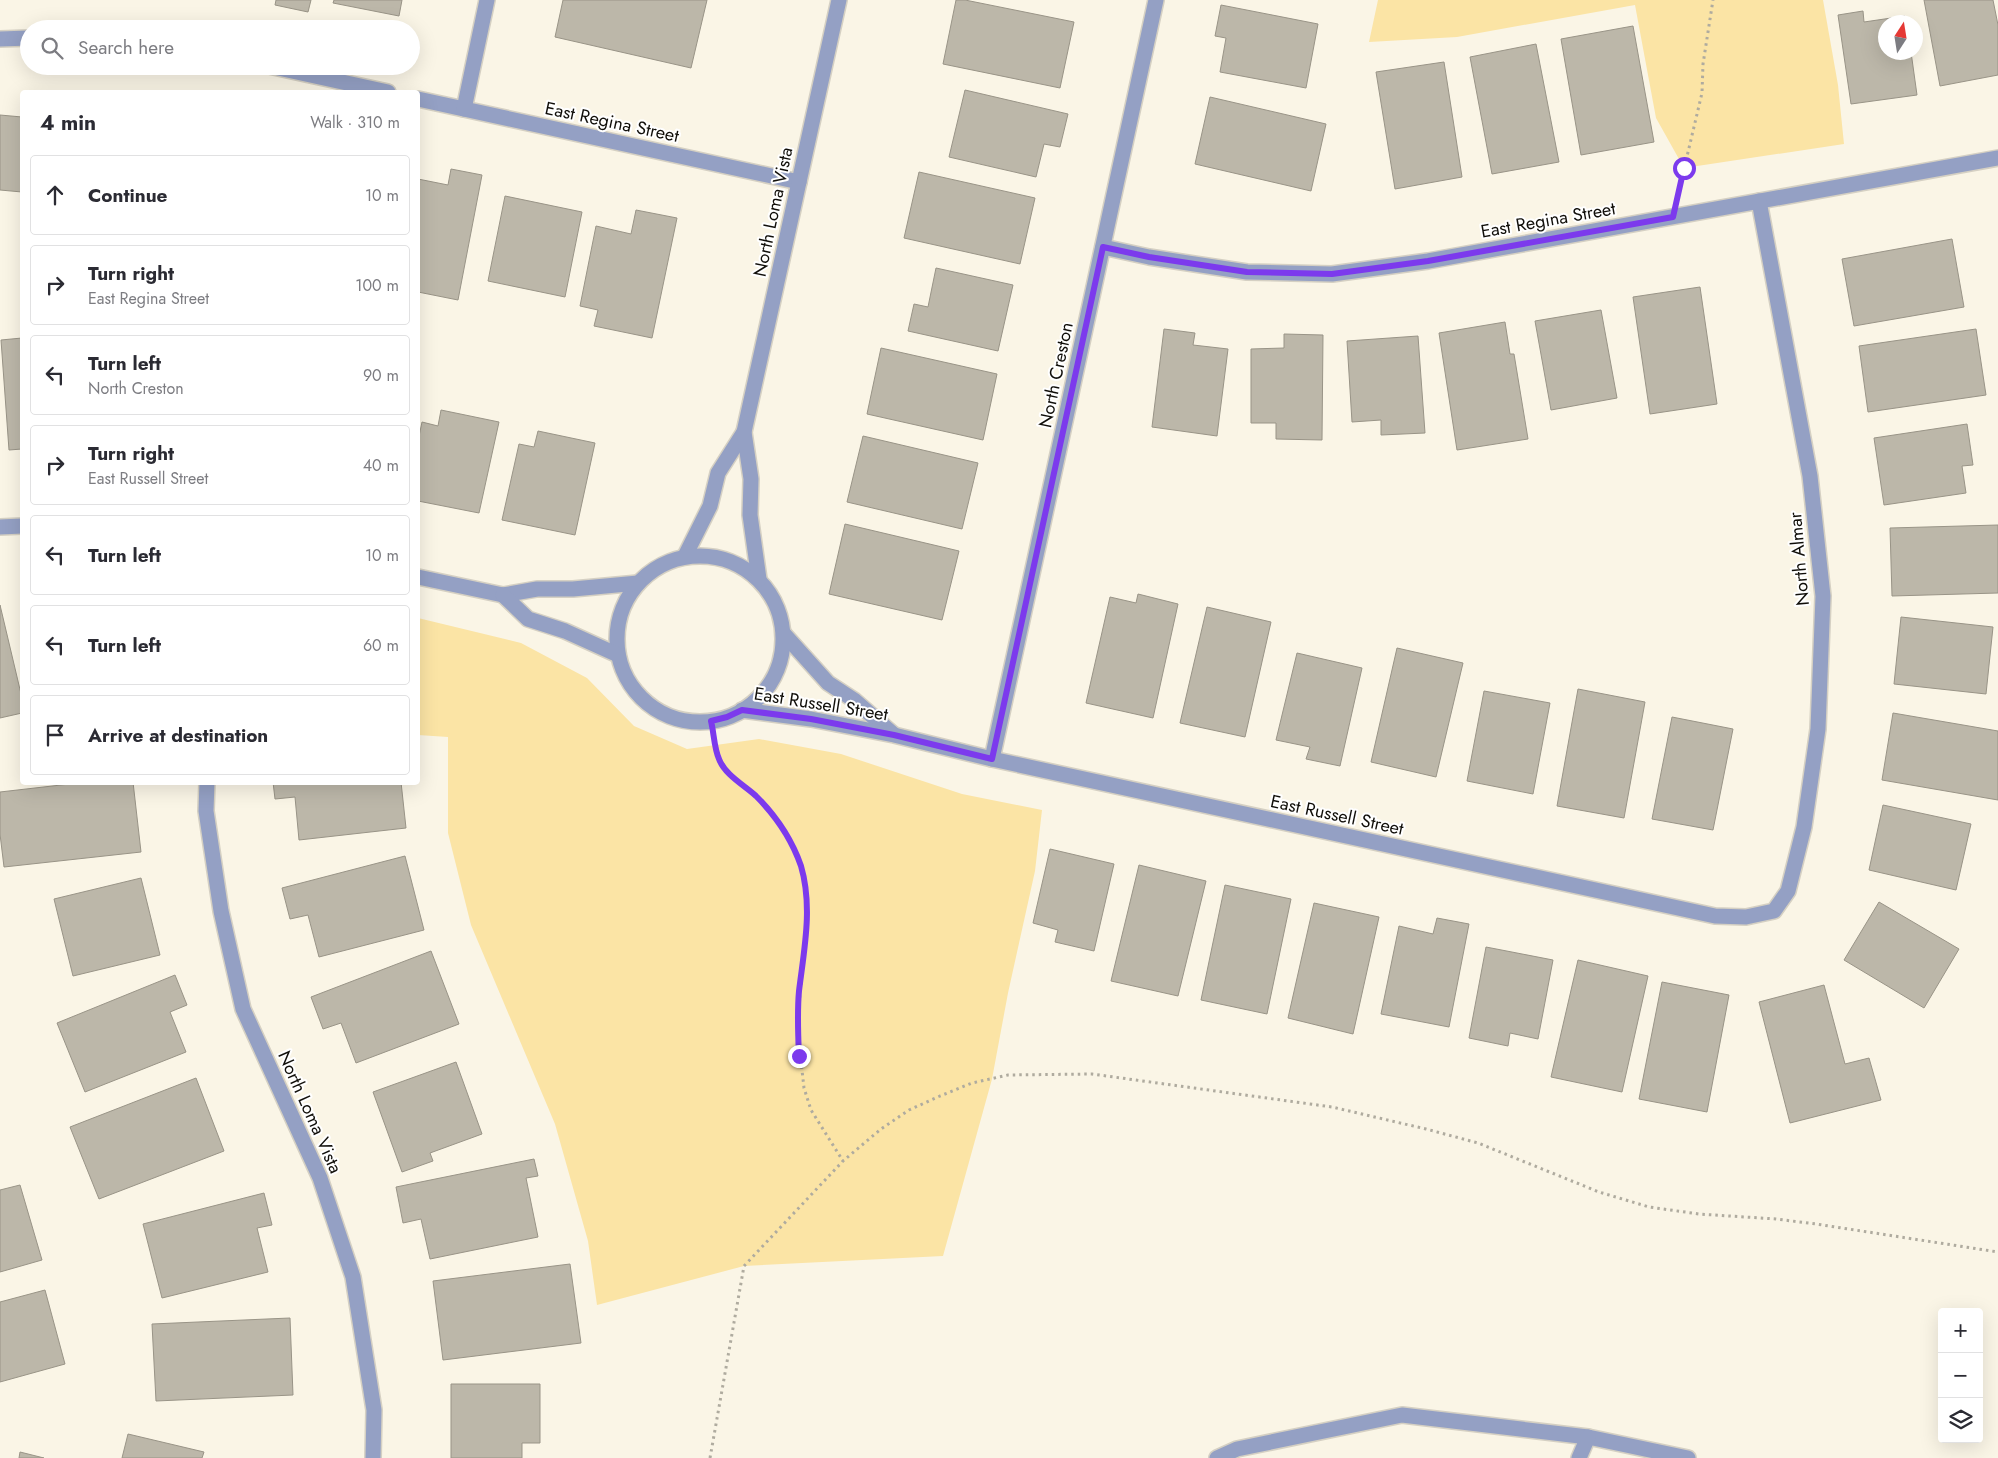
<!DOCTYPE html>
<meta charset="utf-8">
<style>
body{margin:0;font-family:Jost,sans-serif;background:#f7f7f7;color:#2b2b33}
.controls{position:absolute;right:15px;bottom:15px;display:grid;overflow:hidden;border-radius:5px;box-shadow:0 5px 20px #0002}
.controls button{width:45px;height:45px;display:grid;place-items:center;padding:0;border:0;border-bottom:1px solid #e1e1e2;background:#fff;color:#2b2b33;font:25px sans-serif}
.compass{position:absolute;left:1878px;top:15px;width:45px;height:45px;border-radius:50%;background:#fff;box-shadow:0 5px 20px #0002;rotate:12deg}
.stop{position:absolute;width:15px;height:15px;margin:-11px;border:4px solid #7c3aed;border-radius:50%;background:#fff}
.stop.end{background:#7c3aed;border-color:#fff;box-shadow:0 1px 5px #0008}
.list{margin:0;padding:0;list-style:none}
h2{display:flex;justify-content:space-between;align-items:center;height:65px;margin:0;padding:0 20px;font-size:21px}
h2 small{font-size:16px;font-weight:400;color:#7c7c81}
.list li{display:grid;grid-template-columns:32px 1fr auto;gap:15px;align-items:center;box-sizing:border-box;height:80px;margin:0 10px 10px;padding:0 10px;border:1px solid #e1e1e2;border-radius:5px}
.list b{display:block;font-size:19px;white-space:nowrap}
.list p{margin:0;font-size:16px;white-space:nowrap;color:#7c7c81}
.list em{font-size:16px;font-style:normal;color:#7c7c81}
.icon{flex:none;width:28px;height:28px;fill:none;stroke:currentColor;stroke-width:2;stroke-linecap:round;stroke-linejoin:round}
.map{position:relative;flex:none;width:1998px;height:1458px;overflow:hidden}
.search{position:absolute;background:#fff;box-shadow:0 5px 20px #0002;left:20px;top:20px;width:400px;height:55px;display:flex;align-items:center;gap:12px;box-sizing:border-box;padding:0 18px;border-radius:28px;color:#7c7c81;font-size:19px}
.panel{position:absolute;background:#fff;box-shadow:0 5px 20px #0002;left:20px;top:90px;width:400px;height:695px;border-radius:5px}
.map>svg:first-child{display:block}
.green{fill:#fbe4a5}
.building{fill:#bcb7a9;stroke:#999487}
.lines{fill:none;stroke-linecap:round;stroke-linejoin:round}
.minor-casing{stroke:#d5d0c3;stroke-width:18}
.path{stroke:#afab9f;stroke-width:3;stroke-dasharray:2.5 4;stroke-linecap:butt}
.minor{stroke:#94a0c4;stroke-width:15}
.route{stroke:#7c3aed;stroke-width:6}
.labels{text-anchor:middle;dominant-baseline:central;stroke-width:4;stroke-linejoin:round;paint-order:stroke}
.street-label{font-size:18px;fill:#100e09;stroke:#fff}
</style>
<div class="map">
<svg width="1998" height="1458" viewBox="0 0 1998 1458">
<rect width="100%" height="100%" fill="#faf5e6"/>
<g class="green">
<polygon points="1378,0 1823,0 1838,85 1844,144 1684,168 1656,118 1635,5 1457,37 1369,42"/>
<polygon points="418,618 521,643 587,678 634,726 687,749 759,739 841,754 962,794 1042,810 1035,871 1008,993 992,1079 943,1256 744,1266 597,1305 588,1241 555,1124 471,925 448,833 448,737 418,735"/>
</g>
<g class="building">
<polygon points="276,0 311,0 308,12 275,5"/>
<polygon points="334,0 402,0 399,16 333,3"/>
<polygon points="563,0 707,0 691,68 555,37"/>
<polygon points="956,0 965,0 1074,22 1060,88 943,64"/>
<polygon points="1924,0 1993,0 1998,25 1998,75 1940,86"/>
<polygon points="1221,5 1318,24 1306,88 1220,72 1226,38 1215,36"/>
<polygon points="1863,11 1864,22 1905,16 1906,22 1886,22 1886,52 1911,52 1917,95 1851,104 1838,15"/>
<polygon points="1633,26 1654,142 1581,155 1561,39"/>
<polygon points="1536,44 1559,162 1492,174 1470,57"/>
<polygon points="1444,62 1462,177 1395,189 1376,72"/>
<polygon points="965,90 1068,114 1060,147 1044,144 1036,177 949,157"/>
<polygon points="1210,97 1326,124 1311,191 1195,164"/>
<polygon points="0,115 22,117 22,192 0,190"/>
<polygon points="451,169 482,175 458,300 418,292 418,179 448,185"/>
<polygon points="919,172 1035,198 1020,264 904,238"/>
<polygon points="505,196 582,212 565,297 488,281"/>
<polygon points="636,210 677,218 652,338 594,326 598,310 580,306 596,226 631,234"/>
<polygon points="1952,239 1964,307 1854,326 1842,259"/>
<polygon points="936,268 1013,285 998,351 908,331 914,304 928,307"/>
<polygon points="1700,287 1717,404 1650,414 1633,297"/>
<polygon points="1601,310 1617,398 1551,410 1535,321"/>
<polygon points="1505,322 1510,354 1514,354 1528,439 1457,450 1439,333"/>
<polygon points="1164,329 1195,333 1193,345 1228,349 1217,436 1152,427"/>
<polygon points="1976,329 1986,395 1868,412 1859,346"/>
<polygon points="1284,334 1323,335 1322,440 1276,439 1276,423 1251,423 1251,349 1284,348"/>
<polygon points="1418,336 1425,433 1381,435 1381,420 1352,422 1347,341"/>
<polygon points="22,338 22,449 9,450 1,340"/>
<polygon points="881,348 997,374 983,440 867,414"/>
<polygon points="441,410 499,422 479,513 418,501 418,441 422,422 438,426"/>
<polygon points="1967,424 1973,465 1962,466 1966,493 1884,505 1874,438"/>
<polygon points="538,431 595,443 575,535 502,520 519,444 534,447"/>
<polygon points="863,436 978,463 962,529 847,502"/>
<polygon points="845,524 959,551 942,620 829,594"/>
<polygon points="1998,525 1998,593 1892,596 1890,528"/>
<polygon points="1138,594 1178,604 1153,718 1086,703 1110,597 1136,603"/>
<polygon points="0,605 22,698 22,713 0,718"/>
<polygon points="1207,607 1271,622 1245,737 1180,723"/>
<polygon points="1901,617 1993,627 1986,694 1894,684"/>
<polygon points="1397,648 1463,663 1436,777 1371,762"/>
<polygon points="1297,653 1362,668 1340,766 1306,759 1310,747 1276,740"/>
<polygon points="1578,689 1645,702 1624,818 1557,806"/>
<polygon points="1484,691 1550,703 1533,794 1467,781"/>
<polygon points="1893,713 1998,731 1998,800 1882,780"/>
<polygon points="1672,717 1733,729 1713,830 1652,819"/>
<polygon points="87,782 133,782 141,852 4,867 0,834 0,792"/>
<polygon points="273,782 401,782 406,828 299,840 295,797 275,799"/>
<polygon points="1883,805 1971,824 1956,890 1869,870"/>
<polygon points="1050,849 1114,864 1094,951 1055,942 1058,930 1033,923"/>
<polygon points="405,856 424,930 319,957 308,915 290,919 282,888"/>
<polygon points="1139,865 1206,881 1178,996 1111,981"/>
<polygon points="141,878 160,955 73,976 54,899"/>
<polygon points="1225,885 1291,899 1267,1014 1201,1000"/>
<polygon points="1879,902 1959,949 1924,1008 1844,960"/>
<polygon points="1314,903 1379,917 1353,1034 1288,1018"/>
<polygon points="1437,918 1469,924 1449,1027 1381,1014 1399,926 1433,934"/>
<polygon points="1486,947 1553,960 1538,1039 1510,1033 1508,1046 1469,1038"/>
<polygon points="431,951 459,1024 356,1063 341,1023 323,1029 311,997"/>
<polygon points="1578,960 1648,976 1622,1092 1551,1077"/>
<polygon points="175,975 187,1005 170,1012 186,1052 85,1092 57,1023"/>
<polygon points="1662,982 1729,995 1707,1112 1639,1099"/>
<polygon points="1824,985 1845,1064 1869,1058 1881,1100 1790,1123 1759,1002"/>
<polygon points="456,1062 482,1134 430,1153 433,1161 402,1172 373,1092"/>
<polygon points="196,1078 224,1151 99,1199 70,1127"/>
<polygon points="534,1159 538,1176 526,1178 538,1237 430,1259 421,1219 403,1223 396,1187"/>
<polygon points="20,1185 42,1260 0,1272 0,1190"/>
<polygon points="264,1193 272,1225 257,1228 268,1272 162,1298 143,1224"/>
<polygon points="570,1264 581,1343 443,1360 433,1281"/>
<polygon points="45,1290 65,1364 0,1382 0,1302"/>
<polygon points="290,1318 293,1395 156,1401 152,1324"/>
<polygon points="451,1384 540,1384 540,1443 522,1443 522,1458 451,1458"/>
<polygon points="128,1434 204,1452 202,1458 122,1458"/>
<polygon points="20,1452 44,1458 19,1458"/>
</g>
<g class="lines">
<defs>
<g id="minor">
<polyline points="0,39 29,38"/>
<polyline points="269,66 388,92"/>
<polyline points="418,99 799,182"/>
<polyline points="464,109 487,0"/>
<polyline points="1103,247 1149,257 1247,272 1332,274 1428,261 1998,158"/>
<polyline points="0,527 22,526"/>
<polyline points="685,556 710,506 718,473 744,432"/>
<circle cx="700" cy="639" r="83"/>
<polyline points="418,577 503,595 537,589 573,589 638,583"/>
<polyline points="759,579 750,515 751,479 744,432 839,0"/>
<polyline points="503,595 528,619 565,631 618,655"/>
<polyline points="784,634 828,683 854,700 893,734"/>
<polyline points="742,710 811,719 894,735 992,759 1715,916 1746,917 1774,911 1788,891 1804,827 1818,729 1823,596 1810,476 1759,201"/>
<polyline points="992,759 1156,0"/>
<polyline points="207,782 206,811 221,911 243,1009 320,1178 353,1277 374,1410 373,1458"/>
<polyline points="1217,1458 1237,1449 1402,1415 1588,1437 1688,1458"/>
<polyline points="1579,1458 1588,1437"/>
</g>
</defs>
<use href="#minor" class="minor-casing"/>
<g class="path">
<polyline points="1680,186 1702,93 1703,64 1713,0"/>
<polyline points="711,721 719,759 729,773 756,796 773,815 789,839 801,867 807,899 807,924 797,1025 804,1088 811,1110 843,1161"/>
<polyline points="710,1458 744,1266 843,1161 881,1129 909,1110 940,1096 972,1083 1008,1075 1092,1074 1332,1107 1426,1129 1478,1143 1599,1192 1649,1207 1699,1214 1776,1219 1816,1224 1998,1252"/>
</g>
<use href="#minor" class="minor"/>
</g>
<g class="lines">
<path class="route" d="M799 1056C798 1034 797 1013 799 991 804 950 813 907 801 866 792 840 776 816 756 796 744 785 725 775 719 759 714 748 714 733 711 721L727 717 742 710 811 719 894 735 992 759 1103 247 1149 257 1247 272 1332 274 1428 261 1673 217 1684 168"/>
</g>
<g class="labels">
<g class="street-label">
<text transform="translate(612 122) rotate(12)">East Regina Street</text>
<text transform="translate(773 212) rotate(-78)">North Loma Vista</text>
<text transform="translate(1548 220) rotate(-10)">East Regina Street</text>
<text transform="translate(1056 375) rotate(-78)">North Creston</text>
<text transform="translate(1799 559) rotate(-95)">North Almar</text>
<text transform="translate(821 704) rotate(9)">East Russell Street</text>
<text transform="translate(1337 815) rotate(12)">East Russell Street</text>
<text transform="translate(310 1112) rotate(66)">North Loma Vista</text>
</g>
</g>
</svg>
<div class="controls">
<button>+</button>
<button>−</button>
<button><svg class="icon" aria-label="layers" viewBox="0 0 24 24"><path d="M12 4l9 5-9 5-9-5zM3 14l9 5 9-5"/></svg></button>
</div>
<svg class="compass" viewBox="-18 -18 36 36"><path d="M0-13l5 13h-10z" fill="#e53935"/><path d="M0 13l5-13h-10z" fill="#7c7c81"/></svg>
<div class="stop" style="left:1684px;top:168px"></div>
<div class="stop end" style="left:799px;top:1056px"></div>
<div class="search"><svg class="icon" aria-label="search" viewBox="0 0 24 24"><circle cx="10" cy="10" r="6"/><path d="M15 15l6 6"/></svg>Search here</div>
<section class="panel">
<h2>4 min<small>Walk · 310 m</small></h2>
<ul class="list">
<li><svg class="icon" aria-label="ahead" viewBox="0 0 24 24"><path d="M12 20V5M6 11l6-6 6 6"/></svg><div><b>Continue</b></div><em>10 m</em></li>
<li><svg class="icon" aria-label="right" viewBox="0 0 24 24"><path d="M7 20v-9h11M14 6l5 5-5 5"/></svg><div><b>Turn right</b><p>East Regina Street</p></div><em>100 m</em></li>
<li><svg class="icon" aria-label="left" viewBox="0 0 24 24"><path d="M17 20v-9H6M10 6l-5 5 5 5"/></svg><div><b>Turn left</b><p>North Creston</p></div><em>90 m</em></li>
<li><svg class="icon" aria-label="right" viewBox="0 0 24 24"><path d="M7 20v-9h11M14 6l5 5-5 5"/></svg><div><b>Turn right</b><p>East Russell Street</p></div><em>40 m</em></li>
<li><svg class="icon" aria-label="left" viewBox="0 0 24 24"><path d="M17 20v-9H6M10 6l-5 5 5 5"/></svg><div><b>Turn left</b></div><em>10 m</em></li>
<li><svg class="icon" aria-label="left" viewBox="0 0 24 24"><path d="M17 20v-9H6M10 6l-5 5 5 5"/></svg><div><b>Turn left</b></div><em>60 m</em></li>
<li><svg class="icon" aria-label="arrive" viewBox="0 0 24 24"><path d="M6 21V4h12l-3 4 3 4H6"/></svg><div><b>Arrive at destination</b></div></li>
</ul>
</section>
</div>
